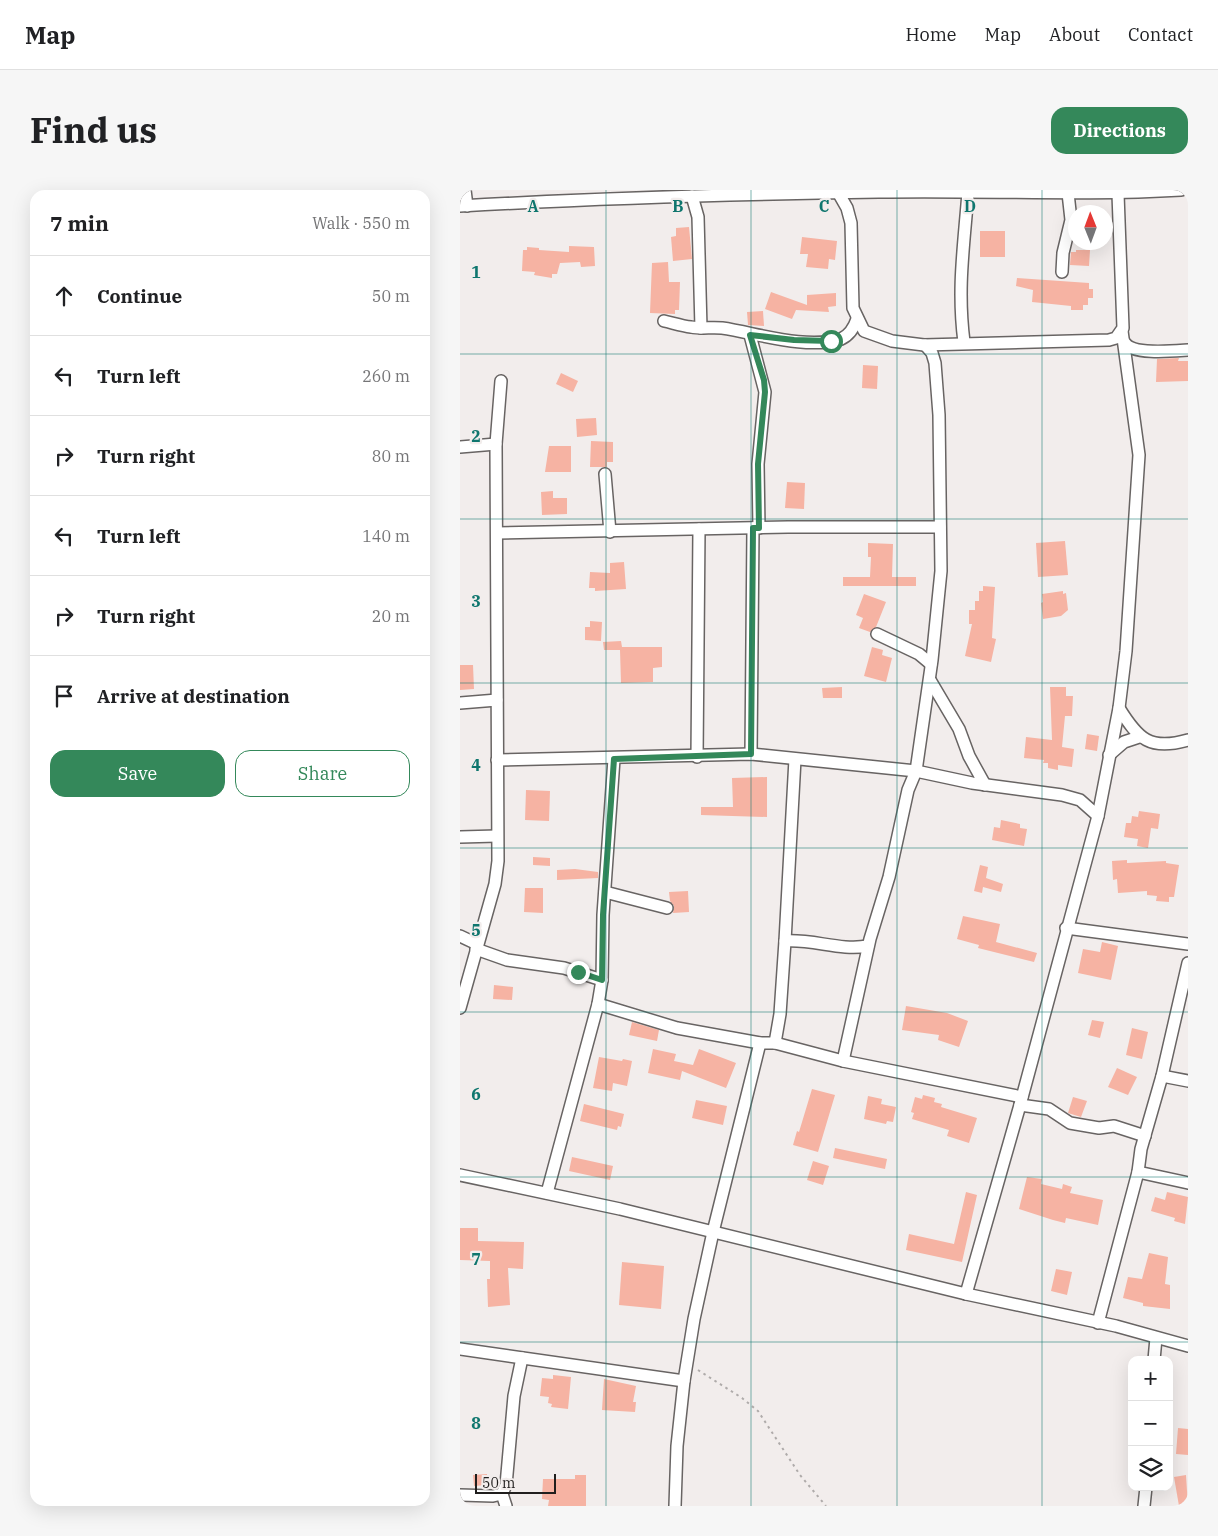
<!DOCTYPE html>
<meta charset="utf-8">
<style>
body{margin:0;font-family:"IBM Plex Serif",serif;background:#f6f6f6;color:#202124}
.controls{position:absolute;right:15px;bottom:15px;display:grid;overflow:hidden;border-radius:10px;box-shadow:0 5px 20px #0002}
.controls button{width:45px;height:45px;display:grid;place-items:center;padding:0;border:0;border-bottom:1px solid #e0e0e0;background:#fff;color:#202124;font:25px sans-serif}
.compass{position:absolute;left:608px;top:15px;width:45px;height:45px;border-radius:50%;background:#fff;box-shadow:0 5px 20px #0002;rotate:359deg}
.scale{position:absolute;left:15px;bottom:12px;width:81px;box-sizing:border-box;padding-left:5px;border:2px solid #201e1d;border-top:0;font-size:14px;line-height:18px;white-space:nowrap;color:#201e1d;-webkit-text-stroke:4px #f2edec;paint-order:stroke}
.stop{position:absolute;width:15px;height:15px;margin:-11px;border:4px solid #34885a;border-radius:50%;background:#fff}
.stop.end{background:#34885a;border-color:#fff;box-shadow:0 1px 5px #0008}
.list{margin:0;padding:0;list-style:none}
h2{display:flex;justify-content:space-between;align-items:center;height:65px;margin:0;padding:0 20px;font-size:21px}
h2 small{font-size:16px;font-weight:400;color:#757577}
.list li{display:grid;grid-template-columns:32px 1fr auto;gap:15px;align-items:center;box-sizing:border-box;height:80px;padding:0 20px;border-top:1px solid #e0e0e0}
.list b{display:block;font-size:19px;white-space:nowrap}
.list em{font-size:16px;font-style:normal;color:#757577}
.actions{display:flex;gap:10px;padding:15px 20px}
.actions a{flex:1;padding:11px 0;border:1px solid #34885a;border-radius:15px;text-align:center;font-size:18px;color:#34885a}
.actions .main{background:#34885a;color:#fff}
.icon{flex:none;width:28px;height:28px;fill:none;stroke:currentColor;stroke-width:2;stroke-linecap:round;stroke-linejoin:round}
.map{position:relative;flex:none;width:728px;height:1316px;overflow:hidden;border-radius:15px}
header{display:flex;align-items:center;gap:30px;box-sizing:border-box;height:70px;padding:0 25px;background:#fff;border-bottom:1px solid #e0e0e0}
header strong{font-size:24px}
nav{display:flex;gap:28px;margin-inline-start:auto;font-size:18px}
.intro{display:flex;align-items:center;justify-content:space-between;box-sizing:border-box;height:120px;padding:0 30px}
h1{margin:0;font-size:35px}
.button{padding:12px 22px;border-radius:15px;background:#34885a;color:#fff;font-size:18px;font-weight:700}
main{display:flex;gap:30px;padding:0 30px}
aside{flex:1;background:#fff;border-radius:15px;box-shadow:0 5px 20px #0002}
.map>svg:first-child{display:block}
.building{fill:#f6b3a3}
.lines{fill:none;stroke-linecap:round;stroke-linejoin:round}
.street-casing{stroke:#686463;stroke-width:14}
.path{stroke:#afabaa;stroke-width:2;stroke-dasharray:2.5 4;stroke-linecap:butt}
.street{stroke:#fff;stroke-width:11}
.route{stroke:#34885a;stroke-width:6}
.grid{fill:none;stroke:#0f766e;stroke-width:1;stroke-opacity:0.55}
.grid-label{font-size:16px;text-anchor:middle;font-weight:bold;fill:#0f766e;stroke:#f2edec;stroke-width:4.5;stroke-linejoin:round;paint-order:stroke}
</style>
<header>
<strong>Map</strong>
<nav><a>Home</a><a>Map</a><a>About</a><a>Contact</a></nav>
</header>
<div class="intro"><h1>Find us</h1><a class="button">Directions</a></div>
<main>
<aside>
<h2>7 min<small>Walk · 550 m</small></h2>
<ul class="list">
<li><svg class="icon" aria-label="ahead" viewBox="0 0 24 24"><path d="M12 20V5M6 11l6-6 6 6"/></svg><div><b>Continue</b></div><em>50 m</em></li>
<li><svg class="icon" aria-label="left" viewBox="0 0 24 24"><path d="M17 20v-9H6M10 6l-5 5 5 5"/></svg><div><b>Turn left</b></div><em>260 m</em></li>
<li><svg class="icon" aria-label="right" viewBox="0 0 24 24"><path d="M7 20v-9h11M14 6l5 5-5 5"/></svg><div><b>Turn right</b></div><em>80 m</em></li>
<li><svg class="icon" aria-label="left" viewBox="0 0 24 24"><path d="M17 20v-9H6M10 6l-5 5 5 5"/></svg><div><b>Turn left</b></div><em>140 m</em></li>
<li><svg class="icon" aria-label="right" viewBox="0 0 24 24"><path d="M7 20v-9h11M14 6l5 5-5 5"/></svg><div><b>Turn right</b></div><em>20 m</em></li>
<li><svg class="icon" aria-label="arrive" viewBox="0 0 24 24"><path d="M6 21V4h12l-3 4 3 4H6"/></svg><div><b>Arrive at destination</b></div></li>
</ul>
<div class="actions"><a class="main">Save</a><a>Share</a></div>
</aside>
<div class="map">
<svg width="728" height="1316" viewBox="0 0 728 1316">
<rect width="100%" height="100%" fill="#f2edec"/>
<g class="building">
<polygon points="229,37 232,69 213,71 211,47 216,46 216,38"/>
<rect x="520" y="41" width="25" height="26"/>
<polygon points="342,47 377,51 375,70 369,69 368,79 346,77 348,64 340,64"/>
<polygon points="109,56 134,57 135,76 121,77 120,72 100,73 97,84 92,84 92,88 74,85 75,82 62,81 63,60 67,60 67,57 79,58 79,60 109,62"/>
<polygon points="616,60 630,60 629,76 610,75 611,62 616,62"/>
<polygon points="208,72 209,92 220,92 219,120 215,120 215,124 190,123 192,73"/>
<polygon points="557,88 629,93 629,99 633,99 633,108 628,108 628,115 623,115 623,120 611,120 611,116 572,112 573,100 556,96"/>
<polygon points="311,102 347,115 347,105 376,103 376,116 368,117 369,122 336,120 332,129 305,119"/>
<polygon points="303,121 304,136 288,135 287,122"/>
<polygon points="719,168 718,171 728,171 728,191 696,192 697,169"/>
<polygon points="403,175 418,176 417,199 402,198"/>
<polygon points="101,183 118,191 113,202 96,194"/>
<polygon points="136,228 137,245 117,247 116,229"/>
<polygon points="131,251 153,252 153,272 147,272 147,277 130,277"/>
<polygon points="89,256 111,256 111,282 85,282"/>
<polygon points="327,292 345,293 344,319 325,318"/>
<polygon points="93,301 93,308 107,308 107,324 82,325 81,302"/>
<polygon points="605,351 608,385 578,387 576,353"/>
<polygon points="408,353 433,354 432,387 456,387 456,396 383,396 383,387 410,387 411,367 408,367"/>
<polygon points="164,372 166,399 135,401 135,398 129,398 130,382 150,383 150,373"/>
<polygon points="523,396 535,397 532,448 536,449 531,472 505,466 512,434 509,434 509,420 515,420 515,411 519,411 519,401 523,401"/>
<polygon points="603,401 603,404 606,403 608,420 601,426 583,429 581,413 583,412 582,404"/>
<polygon points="404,404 426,412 416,437 410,442 399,438 403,428 396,425"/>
<polygon points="130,431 142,432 141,451 125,450 125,437 130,437"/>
<polygon points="161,451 162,457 202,457 202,477 193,478 193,492 161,493 160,460 144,460 143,452"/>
<polygon points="412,457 423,460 422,465 432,468 426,492 404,486"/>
<polygon points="0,475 13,475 14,499 0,500"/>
<polygon points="382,497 382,508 363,508 362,498"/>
<polygon points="590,497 606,497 606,506 613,506 612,526 605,526 602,557 614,559 612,577 598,575 598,580 588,578 588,573 583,573 584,570 564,568 566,547 592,550"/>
<polygon points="627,544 639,546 637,561 625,559"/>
<polygon points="307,587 307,627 241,625 241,617 273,617 272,588"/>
<polygon points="66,600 90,601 89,631 65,630"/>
<polygon points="679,621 700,624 698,639 691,638 688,658 677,656 678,649 664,647 666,633 671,633 672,626 678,627"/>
<polygon points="541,630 560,634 560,638 567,639 564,656 532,650 534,637 540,638"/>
<polygon points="73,667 90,668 90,676 73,675"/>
<polygon points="667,670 667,673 706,671 706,673 719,675 714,707 709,707 709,712 696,711 697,706 687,705 687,701 658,703 657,689 653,690 652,671"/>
<polygon points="520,675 528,677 526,688 543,694 541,702 523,697 522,703 514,701"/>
<polygon points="115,679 138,682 138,688 97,690 97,680"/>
<polygon points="65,698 83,698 83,723 64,722"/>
<polygon points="228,701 229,722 213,723 214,716 210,711 209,702"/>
<polygon points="503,726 540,734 536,752 577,763 574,772 518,758 519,755 497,749"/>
<polygon points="642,752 658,756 651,790 618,783 623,759 640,762"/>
<polygon points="34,795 53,797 52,810 33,809"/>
<polygon points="446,816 487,823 508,831 499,857 478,850 479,845 442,840"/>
<polygon points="632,830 644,832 640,848 628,845"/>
<polygon points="172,832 199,840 197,851 169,845"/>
<polygon points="672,838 688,842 682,869 666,865"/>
<polygon points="193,859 216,864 214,871 233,875 239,859 276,873 266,898 222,881 220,890 188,883"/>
<polygon points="139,867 162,871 163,869 172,871 167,896 153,893 152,901 133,898"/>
<polygon points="657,878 677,887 668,905 648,897"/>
<polygon points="352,899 375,905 358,962 333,955 337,941 339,942"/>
<polygon points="463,905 475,908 474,912 482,914 481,917 517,928 509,953 487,946 489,940 452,929 454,923 451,922 455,907 462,909"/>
<polygon points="408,906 422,909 421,914 436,917 433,932 427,931 426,934 404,929"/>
<polygon points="613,907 627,911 621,927 608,923"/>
<polygon points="236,910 267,916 263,935 232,928"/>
<polygon points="124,914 164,924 161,937 158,936 157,940 120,931"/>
<polygon points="375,958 427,969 425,979 373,968"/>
<polygon points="112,967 153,976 150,990 109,981"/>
<polygon points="353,971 369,976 363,995 347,990"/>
<polygon points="567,987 582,989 581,994 602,999 603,994 612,997 610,1003 643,1010 638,1035 606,1028 605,1033 593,1030 559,1019"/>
<polygon points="506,1002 517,1005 502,1072 446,1060 449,1044 494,1054"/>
<polygon points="707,1002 728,1007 725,1034 714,1031 715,1028 691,1021 695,1007 705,1010"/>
<polygon points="0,1038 18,1038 18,1051 64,1052 63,1079 48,1078 50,1115 28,1117 27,1089 30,1089 30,1071 0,1070"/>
<polygon points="689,1063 708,1067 705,1094 710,1095 710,1119 683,1116 683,1113 663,1108 668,1087 682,1089"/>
<polygon points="162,1072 204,1076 201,1119 159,1115"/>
<polygon points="596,1079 612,1082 607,1105 591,1101"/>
<polygon points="93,1185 111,1187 108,1219 91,1217 92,1214 88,1213 89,1207 80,1206 82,1188 93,1189"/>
<polygon points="144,1189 176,1196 173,1212 176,1212 175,1222 142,1220"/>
<polygon points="718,1238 728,1239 728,1265 716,1264"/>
<polygon points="27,1284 27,1295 14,1296 13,1285"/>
<polygon points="115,1285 126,1285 126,1316 88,1316 89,1310 82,1309 83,1289 115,1289"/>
<polygon points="726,1285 728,1316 719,1316 714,1287"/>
</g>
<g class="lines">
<defs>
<g id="street">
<polyline points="5,0 7,16"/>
<polyline points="379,4 387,18 391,33 393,118 404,141 432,151 464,155 649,150 656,148 663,138 658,4"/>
<polyline points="232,6 238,27 241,138"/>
<path d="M0 16C140 8 279 4 419 2 520 0 620 6 721 0"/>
<polyline points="602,82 603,63 611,30 608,3"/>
<path d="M204 131C213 133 222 136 231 137 241 139 251 137 262 138 297 143 346 160 381 149 390 145 394 138 397 129"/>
<polyline points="290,145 305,202 298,274 299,338"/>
<path d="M504 152C497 98 504 56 508 2"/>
<path d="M665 153C673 165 713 161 728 160"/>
<polyline points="0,257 36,254"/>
<polyline points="145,284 150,342"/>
<polyline points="37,343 328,337 480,337"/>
<polyline points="417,444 459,464 471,474"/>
<polyline points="470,490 499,539 509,566 525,595"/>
<polyline points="0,513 37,510"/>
<path d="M659 518C678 549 690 561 728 550"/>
<polyline points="291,564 293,338"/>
<polyline points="649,565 664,552 679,547"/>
<polyline points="237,567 239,339"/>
<polyline points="37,570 291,564 456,581 512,593 602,605 620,610 638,626"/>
<polyline points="0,647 37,646"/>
<polyline points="145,702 207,718"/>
<polyline points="606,738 728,754"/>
<polyline points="0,746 17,754"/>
<path d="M325 751C354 749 380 761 408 756"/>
<polyline points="16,759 47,770 104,778 142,790"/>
<polyline points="138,814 217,838 300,853 315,853 383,871 562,907"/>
<polyline points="0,818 35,694 38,671 36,254 41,191"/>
<polyline points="315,853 320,824 325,751 335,569"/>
<polyline points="383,871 410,749 429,687 448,600 456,581 472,470 481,381 479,225 475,173 472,163 465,155"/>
<polyline points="702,886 728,891"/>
<polyline points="560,915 589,919 610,933 639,938 654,936 685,946"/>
<polyline points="678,982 728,993"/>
<polyline points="0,985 160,1019 506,1104 656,1136 728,1156"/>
<polyline points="87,1003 138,814 142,790 143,725 154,569"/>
<polyline points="506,1104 560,915 638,626 659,518 666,461 679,265 662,141"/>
<polyline points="638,1133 678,982 681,959 702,886 728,773"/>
<polyline points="0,1159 224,1191 234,1129 253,1042 300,853"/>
<polyline points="694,1170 696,1148"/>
<polyline points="42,1304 46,1316"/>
<polyline points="0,1305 33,1306 42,1304 46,1295 54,1206 62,1168"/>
<polyline points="215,1316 217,1256 224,1191"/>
<polyline points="684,1316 686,1297"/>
</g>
</defs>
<use href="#street" class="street-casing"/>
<polyline class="path" points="238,1180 282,1208 298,1221 340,1285 366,1316"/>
<use href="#street" class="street"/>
</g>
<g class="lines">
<polyline class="route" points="118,782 142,790 143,725 154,569 291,564 293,338 299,338 298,274 305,202 304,190 290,145 334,150 371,151"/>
</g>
<path class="grid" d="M146 0V1316M291 0V1316M437 0V1316M582 0V1316M0 164H728M0 329H728M0 493H728M0 658H728M0 822H728M0 987H728M0 1152H728"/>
<g class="grid-label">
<text x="73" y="22">A</text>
<text x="218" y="22">B</text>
<text x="364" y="22">C</text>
<text x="510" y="22">D</text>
<text x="16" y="88">1</text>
<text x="16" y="252">2</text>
<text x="16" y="417">3</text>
<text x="16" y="581">4</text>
<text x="16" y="746">5</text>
<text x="16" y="910">6</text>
<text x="16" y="1075">7</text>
<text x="16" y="1239">8</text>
</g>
</svg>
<div class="controls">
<button>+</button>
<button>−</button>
<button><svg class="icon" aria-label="layers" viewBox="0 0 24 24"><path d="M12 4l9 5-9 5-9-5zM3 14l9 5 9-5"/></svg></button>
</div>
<svg class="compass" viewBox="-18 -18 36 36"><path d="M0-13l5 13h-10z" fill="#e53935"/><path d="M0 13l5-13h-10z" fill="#757577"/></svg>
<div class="scale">50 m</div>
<div class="stop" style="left:371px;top:151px"></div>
<div class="stop end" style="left:118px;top:782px"></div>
</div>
</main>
